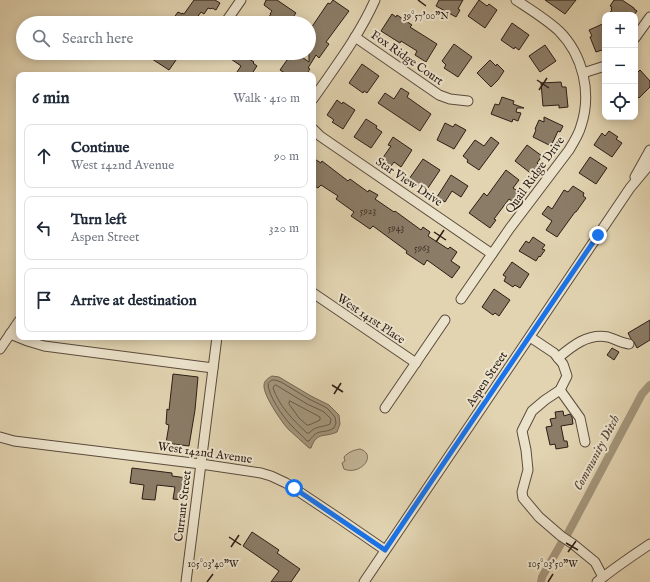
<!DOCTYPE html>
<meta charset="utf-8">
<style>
body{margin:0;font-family:"IM FELL English",serif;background:#f2f2f3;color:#1f2937}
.controls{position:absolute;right:12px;top:12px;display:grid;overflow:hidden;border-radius:8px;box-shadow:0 2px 10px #0003}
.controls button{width:36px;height:36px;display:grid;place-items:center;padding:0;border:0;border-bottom:1px solid #e0e1e3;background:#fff;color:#1f2937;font:20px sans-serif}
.stop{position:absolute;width:12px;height:12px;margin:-9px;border:3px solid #1a73e8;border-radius:50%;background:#fff}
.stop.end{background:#1a73e8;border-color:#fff;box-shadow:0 1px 4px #0008}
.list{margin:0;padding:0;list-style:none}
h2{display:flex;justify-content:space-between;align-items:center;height:52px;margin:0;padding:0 16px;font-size:17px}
h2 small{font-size:13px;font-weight:400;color:#747a83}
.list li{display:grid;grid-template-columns:26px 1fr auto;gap:12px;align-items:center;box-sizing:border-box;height:64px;margin:0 8px 8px;padding:0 8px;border:1px solid #e0e1e3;border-radius:8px}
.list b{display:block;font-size:15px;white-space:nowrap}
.list p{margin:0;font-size:13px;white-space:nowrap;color:#747a83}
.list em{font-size:13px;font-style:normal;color:#747a83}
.icon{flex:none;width:22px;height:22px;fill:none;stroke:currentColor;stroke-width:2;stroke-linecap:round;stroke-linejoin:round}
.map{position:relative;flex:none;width:650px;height:582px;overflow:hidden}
.search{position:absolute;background:#fff;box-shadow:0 2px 10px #0003;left:16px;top:16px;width:300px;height:44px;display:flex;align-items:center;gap:10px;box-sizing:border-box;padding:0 14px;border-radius:22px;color:#747a83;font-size:15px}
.panel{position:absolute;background:#fff;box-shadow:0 2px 10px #0003;left:16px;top:72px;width:300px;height:268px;border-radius:8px}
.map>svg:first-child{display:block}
.green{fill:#c3b597;stroke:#786956}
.water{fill:#a4967c;stroke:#746653}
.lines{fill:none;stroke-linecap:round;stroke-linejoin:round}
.shore{stroke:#685a49;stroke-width:1}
.canal{stroke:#a4967c;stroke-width:8}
.building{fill:#8b7c67;stroke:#2c1d16}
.minor-casing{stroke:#5a4b3d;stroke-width:11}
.minor{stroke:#ece3cc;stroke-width:9}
.route{stroke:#1a73e8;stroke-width:5}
.ticks{fill:none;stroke:#2c1d16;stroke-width:1.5}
.labels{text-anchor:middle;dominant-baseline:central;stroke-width:4;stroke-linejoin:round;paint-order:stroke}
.number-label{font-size:10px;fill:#44352a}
.street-label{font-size:12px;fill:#2c1d16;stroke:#ece3cc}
.water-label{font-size:13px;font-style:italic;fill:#56473a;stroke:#ece3cc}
.ticks-label{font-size:10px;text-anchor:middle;fill:#2c1d16;stroke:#ece3cc;stroke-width:4;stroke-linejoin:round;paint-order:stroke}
</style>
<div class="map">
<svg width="650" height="582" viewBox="0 0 650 582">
<rect width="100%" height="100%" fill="#e2d4b1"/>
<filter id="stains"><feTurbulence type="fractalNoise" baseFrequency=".005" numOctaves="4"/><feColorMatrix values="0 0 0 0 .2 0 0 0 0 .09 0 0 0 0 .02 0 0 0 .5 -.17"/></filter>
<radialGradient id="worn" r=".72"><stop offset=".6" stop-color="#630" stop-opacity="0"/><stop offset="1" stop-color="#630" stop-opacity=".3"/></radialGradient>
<path class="green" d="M360 449C378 455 360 476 344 469L342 463 345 461 344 457C348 452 354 450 360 449Z"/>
<path class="water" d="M272 376 279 377 311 396 329 405 339 415 340 424 337 432C324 438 317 431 311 448H309C302 442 295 435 288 429 281 421 263 395 264 385 264 381 268 378 272 376Z"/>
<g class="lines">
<g class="shore">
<path d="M272 380H275L281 382 309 399 327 408 335 417 336 423 334 428C322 435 319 427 309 441H307C302 435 296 431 291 425 283 417 268 395 268 384Z"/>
<path d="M276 385 307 404 318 409 324 412 331 419 330 424C321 428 317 425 309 433H307C293 420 279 406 273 388L274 386Z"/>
<polygon points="290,401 320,417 320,420 309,425 307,425 299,418 289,404"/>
</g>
<g class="canal">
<polyline points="567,535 642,394 650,385"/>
<polyline points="541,582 542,577 562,542"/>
</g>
</g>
<g class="building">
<polygon points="194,0 215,0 220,3 216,10 212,8 211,9 208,8 204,14 201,12 193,23 170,23 178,12 182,14 182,13 184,14"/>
<polygon points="266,0 277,0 296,13 289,23 273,23 267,19 271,14 270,14 272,11 264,5"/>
<polygon points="333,0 349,11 326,42 329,44 319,58 316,55 308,68 310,69 306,75 288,75 280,70 292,53 296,53 309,62 309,31 328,3 330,4"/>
<polygon points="439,0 463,0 458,9 460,10 456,17 436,6"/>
<polygon points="479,0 487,6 489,4 497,10 485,28 468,16"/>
<polygon points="545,0 576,0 565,14"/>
<polygon points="614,0 622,0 634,8 634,9 637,11 634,15 608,15 612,10 611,9 612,7 610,6"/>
<polygon points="392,14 396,17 397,15 412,25 410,27 437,44 426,62 415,55 417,51 401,41 400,43 381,31"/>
<polygon points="512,23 529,35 519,50 515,47 514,49 501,40"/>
<polygon points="605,23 605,49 596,52 590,37 592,36 589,30"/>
<polygon points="454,44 472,57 458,77 444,68 446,65 442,61"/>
<polygon points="545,45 556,61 540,72 529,56"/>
<polygon points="151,53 181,53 169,70 149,57"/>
<polygon points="235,53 239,53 254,62 253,63 257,66 253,72 254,75 235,75 241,66 231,59"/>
<polygon points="490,60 496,66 497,64 504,71 498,80 491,87 477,73"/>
<polygon points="362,64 379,76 367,93 364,91 363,93 349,83"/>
<polygon points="640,70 650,81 650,87 639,98 635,94 635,75"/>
<polygon points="561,82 562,87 566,87 568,107 559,108 559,105 543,106 541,83"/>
<polygon points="401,88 409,93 407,97 431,114 420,131 378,103 385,93 394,99"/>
<polygon points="502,97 514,101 513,104 524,108 517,108 516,112 521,113 518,121 513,119 512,122 491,114 495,104 499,105"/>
<polygon points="337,100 342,104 343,102 355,110 343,129 332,122 334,120 327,115"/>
<polygon points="544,117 563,126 560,132 558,131 551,146 533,137 536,130 535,129 539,120 544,122"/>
<polygon points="366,119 377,126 376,128 382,132 371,148 354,137"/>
<polygon points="445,123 453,127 455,124 466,130 454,149 437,140"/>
<polygon points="609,131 618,137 616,139 622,143 612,157 594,145 602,133 605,136"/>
<polygon points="393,137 412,150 401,167 394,162 391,166 382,159 391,146 388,145"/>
<polygon points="491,137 499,143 479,170 467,162 468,160 463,156 475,140 484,146"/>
<polygon points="527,145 542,156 537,163 540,165 533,175 515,161"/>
<polygon points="590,157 607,168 596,184 579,173"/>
<polygon points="313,158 321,163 322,161 348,181 350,179 368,192 369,190 378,195 375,199 394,212 395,211 421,230 423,227 430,232 428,236 448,249 450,247 457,252 451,261 460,267 452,278 427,260 424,265 406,253 407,251 373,226 370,229 351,216 354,212 336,199 338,196 321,185 318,188 313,185"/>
<polygon points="423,159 440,170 428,188 421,183 419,186 409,179"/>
<polygon points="506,170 519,180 513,188 519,192 512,201 509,199 494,219 496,220 490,228 469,213 484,193 487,196"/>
<polygon points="451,175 468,186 461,197 452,191 445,202 437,197"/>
<polygon points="573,186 584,193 583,196 586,198 576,212 575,212 557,237 546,230 552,221 542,214 548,206 552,209 564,190 568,192"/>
<polygon points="533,237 545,245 542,249 545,250 540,257 539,256 536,261 519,251 526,241 529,243"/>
<polygon points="512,262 529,274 520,288 515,285 513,287 504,281 506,277 503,275"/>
<polygon points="494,289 510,300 499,316 495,313 493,315 482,307"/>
<polygon points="650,320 650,340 637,348 634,342 631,339 628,333"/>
<polygon points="612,348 619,352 614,360 607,355"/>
<polygon points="173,374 198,377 195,410 189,446 166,443 169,425 166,424 167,409 169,410"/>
<polygon points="563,411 564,416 570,414 572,417 573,424 561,426 564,441 567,441 568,447 556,449 555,444 550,445 546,427 552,426 550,419 556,418 555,412"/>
<polygon points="132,468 172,473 172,476 187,478 184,500 173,499 175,487 157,485 155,500 142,499 144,485 130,483"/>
<polygon points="252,532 279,550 277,553 300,569 291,582 271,582 279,571 243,546"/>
</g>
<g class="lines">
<defs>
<g id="minor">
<polyline points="225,23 241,0"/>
<polyline points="355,37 439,95 450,99 468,101"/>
<polyline points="635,38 650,17"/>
<polyline points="204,54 204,53"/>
<polyline points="583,73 605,66"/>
<path d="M313 99C335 67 359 36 375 0"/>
<polyline points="313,129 320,136 492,254"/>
<polyline points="635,177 650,150"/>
<polyline points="313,293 416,363"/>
<path d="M461 299 510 228 569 150C574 142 579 134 581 126 592 93 583 55 559 31 546 19 531 10 516 0"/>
<path d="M10 334C21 339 32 343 44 346L213 368"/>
<polyline points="530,337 554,353 563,364 567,376 560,390 545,400 532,411 522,431 526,450 528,470 522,492 523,498 539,517 561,536 573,544 595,562 603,577"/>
<polyline points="0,349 19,321"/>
<path d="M558 358C572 346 588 333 608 337 615 339 621 343 629 344"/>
<polyline points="560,390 580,418 585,442"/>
<polyline points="385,408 445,320"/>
<polyline points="0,437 14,441 201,464 261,473 271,476 286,483 340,519 385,550"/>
<polyline points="186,582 217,337"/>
<polyline points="364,582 630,188 650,164"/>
<path d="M597 582C614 568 632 556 650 544"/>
</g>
</defs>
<use href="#minor" class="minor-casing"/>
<use href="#minor" class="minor"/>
</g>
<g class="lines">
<polyline class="route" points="294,488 385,550 598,235"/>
</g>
<path class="ticks" d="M418 0 426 6M537 80 549 88M539 90 547 78M434 232 446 240M436 242 444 230M332 385 343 392M334 394 341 383M229 537 241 545M566 543 578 550M231 547 239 535M568 552 576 541M207 582 213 574M548 582 553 574"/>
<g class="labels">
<g class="number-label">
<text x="368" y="211">5923</text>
<text x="396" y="228">5943</text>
<text x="422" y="248">5963</text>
</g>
<g class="street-label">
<text transform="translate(407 58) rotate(35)">Fox Ridge Court</text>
<text transform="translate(535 175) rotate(-54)">Quail Ridge Drive</text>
<text transform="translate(409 182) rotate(34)">Star View Drive</text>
<text transform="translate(371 319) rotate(34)">West 141st Place</text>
<text transform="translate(487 379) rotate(-56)">Aspen Street</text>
<text transform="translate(205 453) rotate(8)">West 142nd Avenue</text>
<text transform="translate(183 506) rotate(-83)">Currant Street</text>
</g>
<g class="water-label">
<text transform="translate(597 453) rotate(-62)">Community Ditch</text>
</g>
</g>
<g class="ticks-label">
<text x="426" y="19">39°57'00"N</text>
<text x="213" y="567">105°03'40"W</text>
<text x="553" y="567">105°03'50"W</text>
</g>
<rect width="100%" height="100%" filter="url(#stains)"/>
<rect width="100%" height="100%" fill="url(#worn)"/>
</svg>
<div class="controls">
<button>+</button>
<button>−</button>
<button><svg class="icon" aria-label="locate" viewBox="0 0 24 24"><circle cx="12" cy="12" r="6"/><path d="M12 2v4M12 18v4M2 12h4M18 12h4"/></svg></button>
</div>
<div class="stop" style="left:294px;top:488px"></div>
<div class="stop end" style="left:598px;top:235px"></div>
<div class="search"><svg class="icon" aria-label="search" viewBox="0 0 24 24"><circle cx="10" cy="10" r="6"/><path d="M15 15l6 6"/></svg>Search here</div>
<section class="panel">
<h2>6 min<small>Walk · 410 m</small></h2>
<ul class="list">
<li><svg class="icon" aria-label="ahead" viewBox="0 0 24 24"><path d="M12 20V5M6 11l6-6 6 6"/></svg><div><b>Continue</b><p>West 142nd Avenue</p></div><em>90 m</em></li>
<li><svg class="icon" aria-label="left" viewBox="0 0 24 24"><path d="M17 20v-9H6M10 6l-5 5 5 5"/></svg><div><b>Turn left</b><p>Aspen Street</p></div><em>320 m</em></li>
<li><svg class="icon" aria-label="arrive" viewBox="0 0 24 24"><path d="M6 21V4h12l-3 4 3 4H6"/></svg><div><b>Arrive at destination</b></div></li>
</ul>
</section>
</div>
